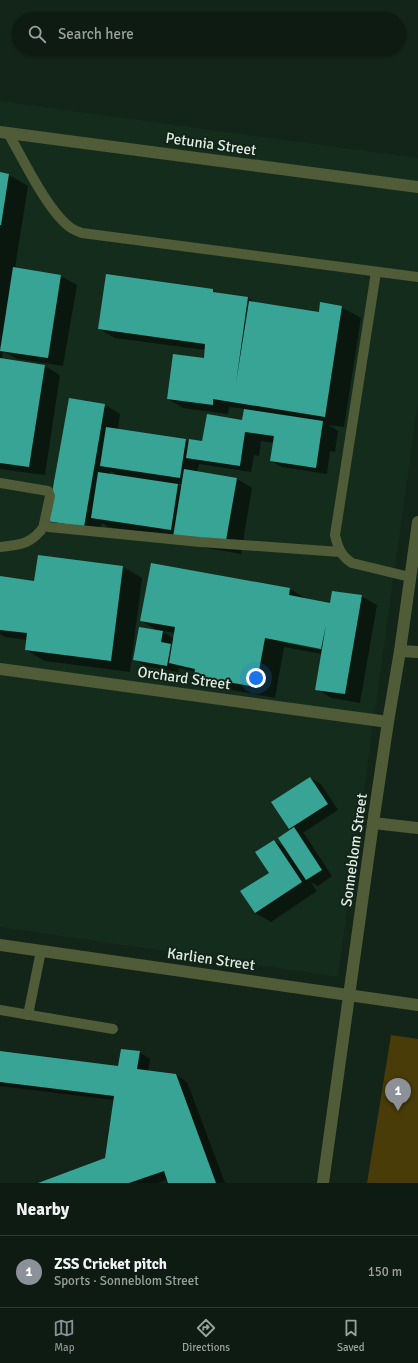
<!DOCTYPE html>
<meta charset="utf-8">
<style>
body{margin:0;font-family:Signika,sans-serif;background:#17241b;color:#f1f3f6}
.you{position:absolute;left:256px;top:678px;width:14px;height:14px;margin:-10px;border:3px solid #fff;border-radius:50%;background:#1a73e8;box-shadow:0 0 0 6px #1a73e833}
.badge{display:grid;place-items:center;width:26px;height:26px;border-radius:50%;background:#8c9099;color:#fff;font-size:13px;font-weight:700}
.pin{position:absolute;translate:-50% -33px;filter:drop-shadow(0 1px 2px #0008)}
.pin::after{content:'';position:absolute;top:21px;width:14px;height:12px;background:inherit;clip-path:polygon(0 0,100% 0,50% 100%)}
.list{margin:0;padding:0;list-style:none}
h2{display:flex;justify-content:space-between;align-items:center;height:52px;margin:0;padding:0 16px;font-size:17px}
h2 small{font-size:13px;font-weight:400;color:#9ba19f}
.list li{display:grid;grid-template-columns:26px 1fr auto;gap:12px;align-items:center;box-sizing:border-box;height:72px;padding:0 16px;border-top:1px solid #2e3932}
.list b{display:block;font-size:15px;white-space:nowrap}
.list p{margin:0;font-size:13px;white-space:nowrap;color:#9ba19f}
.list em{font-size:13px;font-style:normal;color:#9ba19f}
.icon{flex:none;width:22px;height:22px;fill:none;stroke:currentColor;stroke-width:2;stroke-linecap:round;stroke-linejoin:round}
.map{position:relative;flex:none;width:418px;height:1183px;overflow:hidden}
.search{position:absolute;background:#0e1b12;box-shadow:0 1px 3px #0004;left:12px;right:12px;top:12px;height:44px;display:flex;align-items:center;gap:10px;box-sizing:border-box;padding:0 14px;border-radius:22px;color:#9ba19f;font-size:15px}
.sheet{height:124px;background:#0e1b12}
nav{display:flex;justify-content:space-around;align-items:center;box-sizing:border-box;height:56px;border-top:1px solid #2e3932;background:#0e1b12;font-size:11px;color:#9ba19f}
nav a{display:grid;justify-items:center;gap:2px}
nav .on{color:#8c9099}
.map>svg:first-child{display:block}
.built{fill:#142c1c}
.green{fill:#493c08}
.shadow{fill:#0007;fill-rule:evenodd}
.building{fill:#37a496}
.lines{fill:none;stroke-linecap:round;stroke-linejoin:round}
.lane{stroke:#505b38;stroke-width:10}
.street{stroke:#505b38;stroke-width:12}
.labels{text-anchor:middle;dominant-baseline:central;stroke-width:4;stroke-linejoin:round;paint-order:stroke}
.street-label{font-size:15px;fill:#e0ece3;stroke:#132418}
</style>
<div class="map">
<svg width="418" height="1183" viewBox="0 0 418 1183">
<rect width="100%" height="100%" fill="#132418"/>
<polygon class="built" points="0,101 418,158 418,402 338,977 0,927"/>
<polygon class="green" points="391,1035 418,1039 418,1183 367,1183"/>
<g class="shadow">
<polygon points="0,173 9,175 28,186 15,268 61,276 77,285 63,366 17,359 3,351 2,360 45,366 60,375 45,475 0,469 0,349 1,350 2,346 0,346"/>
<path d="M107 275 213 290 221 294 248 298 256 303 319 313 341 307 361 318 344 427 328 425 338 431 335 452 330 451 327 474 282 467 271 461 274 443 261 441 259 456 254 455 251 472 199 464 197 472 237 479 252 488 241 554 190 545 175 537 108 527 102 523 99 535 64 529 48 520 105 405 120 414 118 430 185 440 189 442 207 443 243 421 245 409 229 407 228 414 183 408 168 399 204 359 206 350 115 338 99 329ZM110 471 119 476 110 475ZM175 484H183L182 487Z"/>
<polygon points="38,556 123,567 142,578 130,672 45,661 26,650 27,640 5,637 0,634 0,577 35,582"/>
<path d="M290 589 305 598 331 604 361 596 377 605 360 703 332 698 316 689 322 654 284 647 275 698 214 687 195 675V672L179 668 178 672 145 666 134 660 158 631 141 621ZM162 631 175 633 174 639ZM286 641 326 649V651L284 643Z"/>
<polygon points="310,778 321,784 338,810 303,833 305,835 332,876 318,886 311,882 317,891 271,922 255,913 270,873 274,841 286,848 292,830 289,829"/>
<polygon points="0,1052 119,1067 139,1052 150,1059 148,1071 176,1075 187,1082 225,1183 169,1183 168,1179 158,1183 40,1183 105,1159 114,1100 0,1086"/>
</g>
<g class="building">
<polygon points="0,172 9,174 1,225 0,225"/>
<polygon points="13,267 61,275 48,358 0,351"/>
<polygon points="106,274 213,289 213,292 248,297 236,383 249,301 319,312 320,302 342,306 325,417 213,399 213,405 167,399 173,354 204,358 205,344 98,329"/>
<polygon points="0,358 45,365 29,467 0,463"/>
<polygon points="69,398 105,404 84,527 47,521"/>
<polygon points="244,409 323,421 316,468 270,461 274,436 245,432 240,466 186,458 189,439 202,441 207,414 242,420"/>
<polygon points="106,427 186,439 180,478 100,466"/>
<polygon points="184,469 237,478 225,546 173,537"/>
<polygon points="98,472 178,484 171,530 91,518"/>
<polygon points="38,555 123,566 111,661 25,650 27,633 0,630 0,576 34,581"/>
<polygon points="151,563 290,588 289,595 330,603 332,591 362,595 345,694 315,690 326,625 321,649 265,638 256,687 194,676 195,669 169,663 175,627 140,621"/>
<polygon points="139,627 163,631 161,642 171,644 167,666 133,660"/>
<polygon points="310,777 328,804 289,829 271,802"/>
<polygon points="294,827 322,870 306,880 278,838"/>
<polygon points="274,840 302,882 255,913 240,891 269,873 255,852"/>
<polygon points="121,1049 140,1051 137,1069 176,1074 216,1183 168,1183 164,1171 129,1183 38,1183 105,1158 114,1096 0,1082 0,1051 118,1066"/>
</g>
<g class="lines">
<g class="lane">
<path d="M8 133C23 159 48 212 71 228 74 230 79 232 82 233L418 277"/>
<path d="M376 272 335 535C338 548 341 556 352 563L410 577"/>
<polyline points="0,483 48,491 50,496 44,524 46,526 49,527 200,542 340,552"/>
<path d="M0 547C21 545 32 544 45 525"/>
<polyline points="0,1010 113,1029"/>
<polyline points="28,1015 41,951"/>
</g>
<g class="street">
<polyline points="0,132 418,187"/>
<polyline points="400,651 418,652"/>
<polyline points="0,669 388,722"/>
<polyline points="373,823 418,828"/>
<polyline points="0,945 418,1005"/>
<polyline points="323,1183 373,823 388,722 400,651 418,522"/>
</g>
</g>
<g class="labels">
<g class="street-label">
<text transform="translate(211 144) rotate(8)">Petunia Street</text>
<text transform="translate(184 678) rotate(8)">Orchard Street</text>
<text transform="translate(354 850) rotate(-82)">Sonneblom Street</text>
<text transform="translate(211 959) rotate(8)">Karlien Street</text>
</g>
</g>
</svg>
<div class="you"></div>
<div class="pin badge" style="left:398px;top:1111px">1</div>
<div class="search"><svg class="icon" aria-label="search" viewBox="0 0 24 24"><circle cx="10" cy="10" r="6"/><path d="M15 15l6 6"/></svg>Search here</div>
</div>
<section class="sheet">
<h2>Nearby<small></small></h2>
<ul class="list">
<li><span class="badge">1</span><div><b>ZSS Cricket pitch</b><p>Sports · Sonneblom Street</p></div><em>150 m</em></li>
</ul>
</section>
<nav>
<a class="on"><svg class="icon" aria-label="map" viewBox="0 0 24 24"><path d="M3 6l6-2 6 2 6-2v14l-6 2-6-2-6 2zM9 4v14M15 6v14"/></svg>Map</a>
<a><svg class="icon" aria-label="directions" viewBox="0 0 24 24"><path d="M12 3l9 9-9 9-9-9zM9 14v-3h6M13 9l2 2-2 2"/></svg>Directions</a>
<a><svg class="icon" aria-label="saved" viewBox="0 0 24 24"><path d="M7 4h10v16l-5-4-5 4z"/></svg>Saved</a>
</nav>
